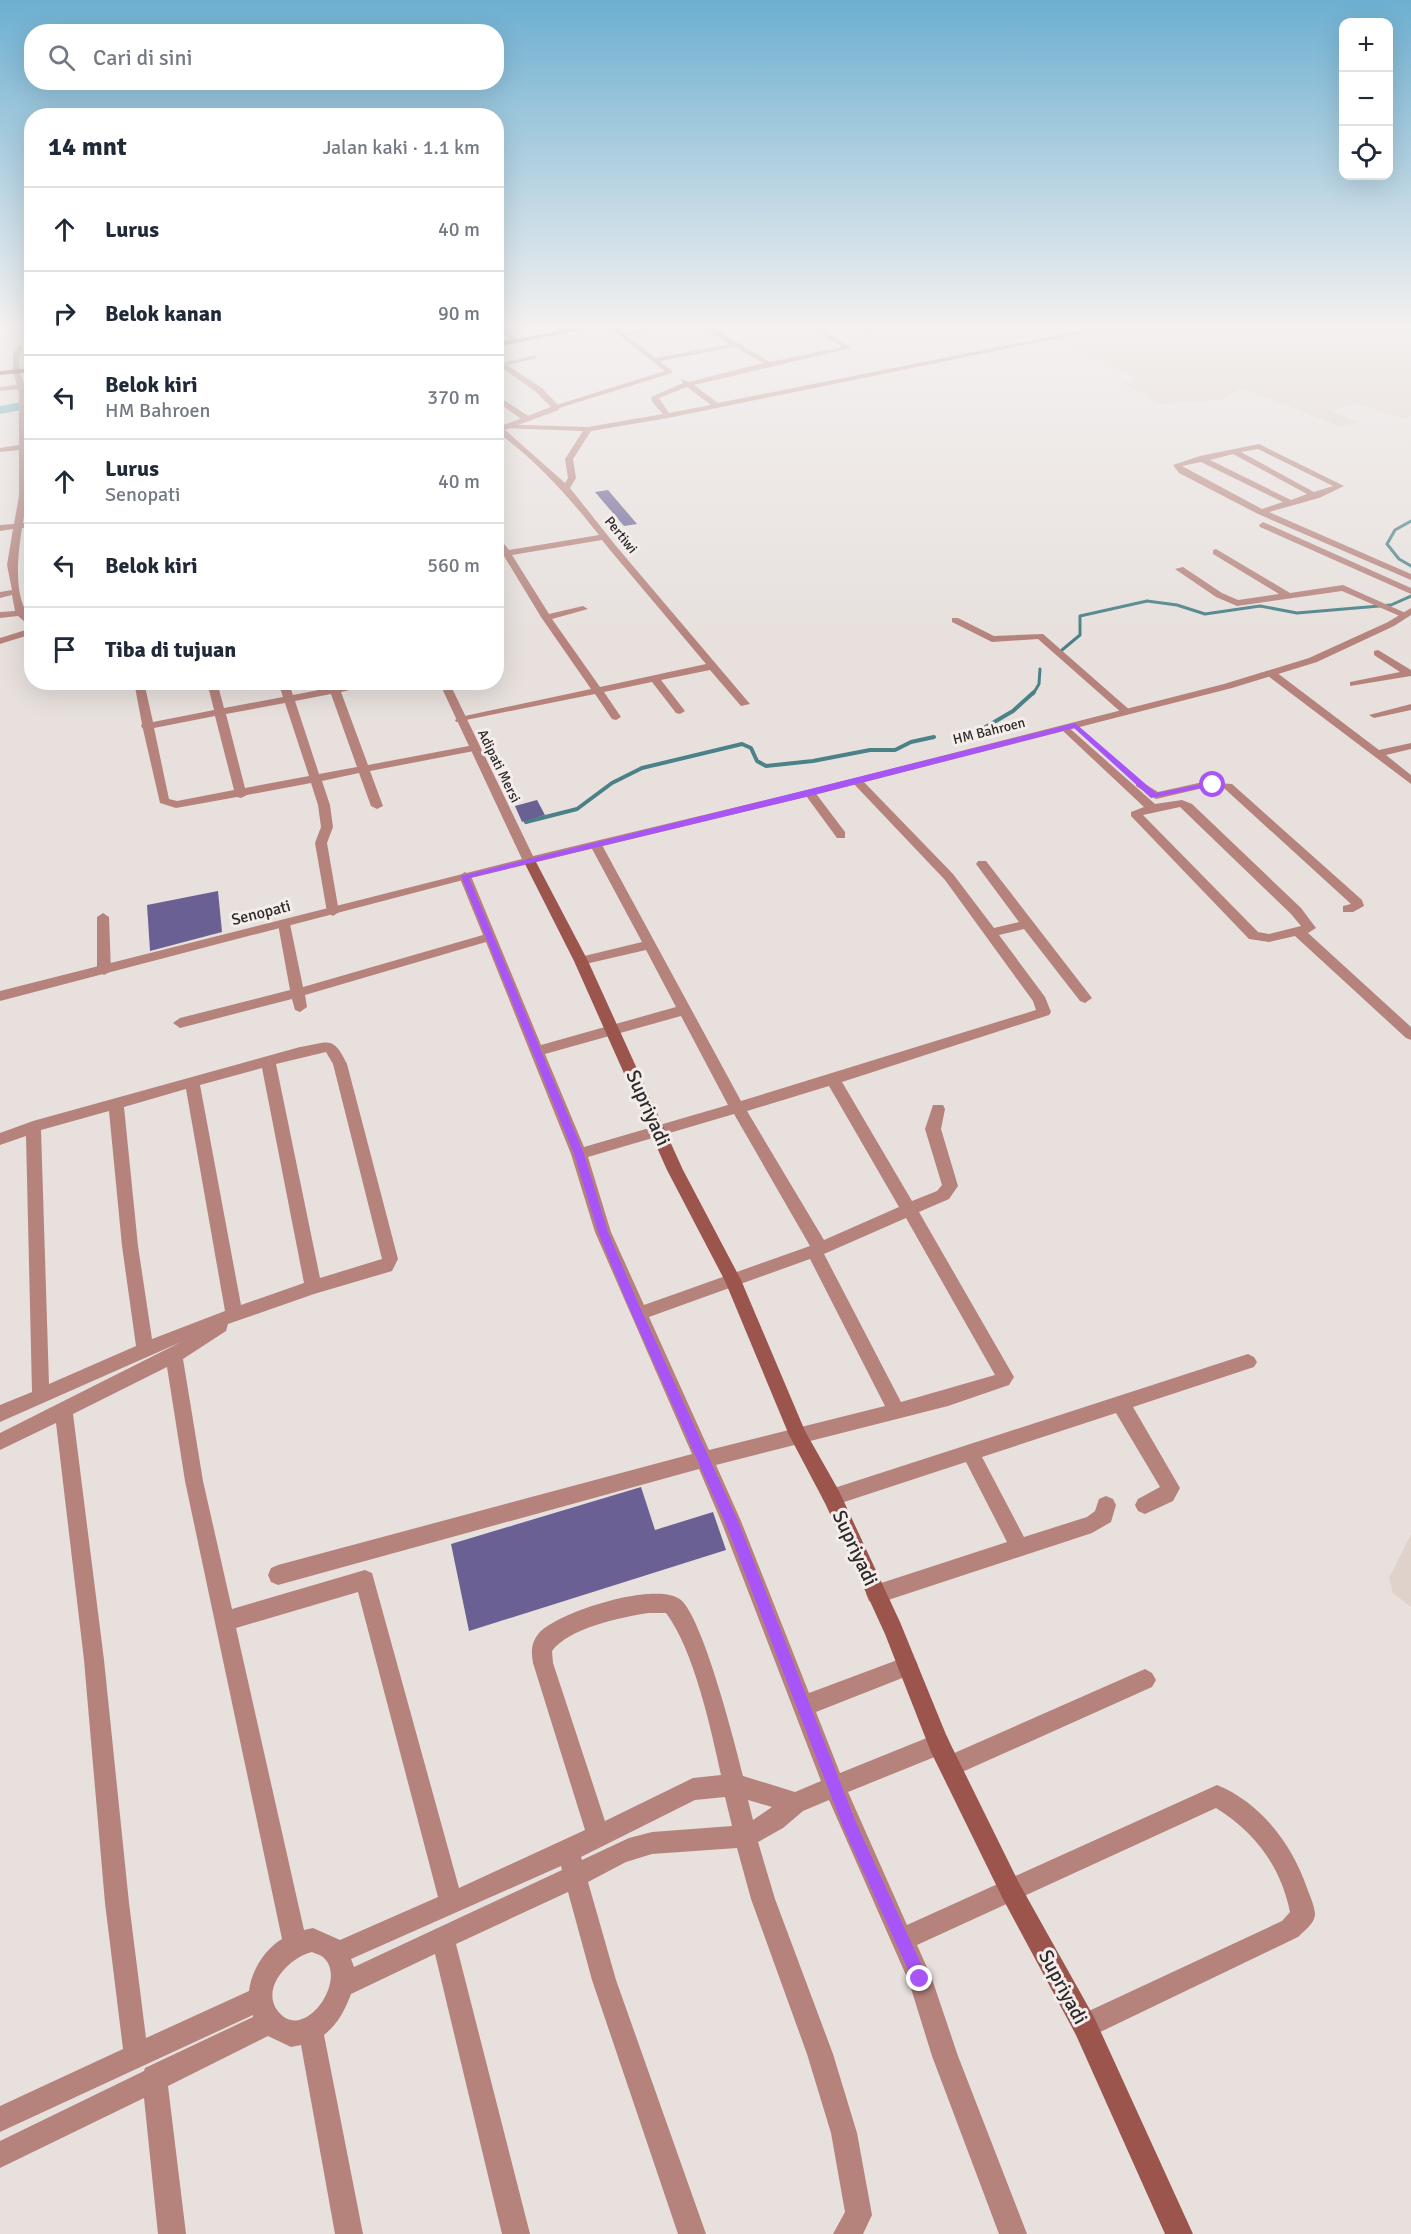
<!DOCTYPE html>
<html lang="id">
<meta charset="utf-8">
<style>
body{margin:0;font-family:Signika,sans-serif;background:#f2f2f3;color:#1f2937}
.controls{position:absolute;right:18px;top:18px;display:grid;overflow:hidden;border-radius:12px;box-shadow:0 6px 24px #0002}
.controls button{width:54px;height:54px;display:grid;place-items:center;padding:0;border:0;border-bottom:2px solid #e0e1e3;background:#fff;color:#1f2937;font:30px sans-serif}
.stop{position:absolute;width:18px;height:18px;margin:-14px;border:4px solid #a855f7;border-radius:50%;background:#fff}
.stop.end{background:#a855f7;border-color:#fff;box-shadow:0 2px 6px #0008}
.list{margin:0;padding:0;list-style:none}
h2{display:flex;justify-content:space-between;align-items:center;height:78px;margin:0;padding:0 24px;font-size:26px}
h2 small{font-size:20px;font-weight:400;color:#747a83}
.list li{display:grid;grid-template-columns:39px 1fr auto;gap:18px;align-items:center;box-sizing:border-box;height:84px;padding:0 24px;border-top:2px solid #e0e1e3}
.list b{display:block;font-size:22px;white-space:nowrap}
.list p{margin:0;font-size:20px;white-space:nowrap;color:#747a83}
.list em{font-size:20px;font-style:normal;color:#747a83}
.icon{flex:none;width:33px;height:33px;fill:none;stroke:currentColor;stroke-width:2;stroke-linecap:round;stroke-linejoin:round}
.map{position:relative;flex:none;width:1411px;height:2234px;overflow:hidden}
.search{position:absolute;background:#fff;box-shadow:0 6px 24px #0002;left:24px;top:24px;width:480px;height:66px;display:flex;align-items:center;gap:15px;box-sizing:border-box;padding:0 21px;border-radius:24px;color:#747a83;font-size:22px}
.panel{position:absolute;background:#fff;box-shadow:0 6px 24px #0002;left:24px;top:108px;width:480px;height:582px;border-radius:24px}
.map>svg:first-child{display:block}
.built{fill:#dfd2cb}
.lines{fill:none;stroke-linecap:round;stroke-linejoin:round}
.stream-far1{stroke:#4a8287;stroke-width:3}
.stream{stroke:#4a8287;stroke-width:4}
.river{fill:#56a8af;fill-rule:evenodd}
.building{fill:#6b6093}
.minor{fill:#b5837c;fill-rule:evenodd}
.tertiary{fill:#b5837c;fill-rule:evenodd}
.secondary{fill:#9b554c;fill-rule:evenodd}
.primary{fill:#863129;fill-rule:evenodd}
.route{fill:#a855f7}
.labels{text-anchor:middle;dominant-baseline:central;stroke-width:6;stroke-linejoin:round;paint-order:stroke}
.far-street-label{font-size:14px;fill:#2d2a29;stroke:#f4edeb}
.street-label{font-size:16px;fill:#2d2a29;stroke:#f4edeb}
.near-street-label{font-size:20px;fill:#2d2a29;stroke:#f4edeb}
</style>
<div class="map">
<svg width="1411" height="2234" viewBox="0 0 1411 2234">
<rect width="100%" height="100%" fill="#e7e0dd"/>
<g class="built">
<polygon points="1128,326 1411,326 1411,416 1403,419 1355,403 1331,411 1359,422 1341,427 1246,389 1239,389 1223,400 1162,404 1122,383 1136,379 1052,339 1109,330 1192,366 1111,330"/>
<polygon points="1411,1534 1411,1607 1393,1593 1389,1578"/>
</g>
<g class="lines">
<g class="stream-far1">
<polyline points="1411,521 1395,530 1387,544 1399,559 1411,566"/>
<polyline points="1062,650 1080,635 1080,616 1147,601 1177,605 1205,614 1260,606 1297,613 1391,605 1411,596"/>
<polyline points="1033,694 1039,684 1040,669"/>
</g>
<g class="stream">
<polyline points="984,728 1013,711 1034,692"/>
<polyline points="526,822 577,809 612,783 642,768 742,744 751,748 757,761 766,766 813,761 870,750 895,750 911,742 934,737"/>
</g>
<polygon class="river" points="32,400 32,408 0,414 0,406"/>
</g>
<g class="building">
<polygon points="608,490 637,524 624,526 595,492"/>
<polygon points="537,800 545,815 522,822 515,806"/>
<polygon points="218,891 222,932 150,951 147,905"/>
<polygon points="641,1487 655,1530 713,1512 726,1550 469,1631 451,1544"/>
</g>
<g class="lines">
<g class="minor">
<polygon points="496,326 501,326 519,340 514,341 496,329"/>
<path d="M607 326H614L623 333 645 330V332L627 336 656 358 729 344 701 326H709L770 362 842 347 810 326H818L851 348 694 385 718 403 1083 330 1078 326H1086L1092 331 668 418 591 431 573 459 576 478 570 488 616 546 750 704 741 706 710 670 661 680 685 711 680 714 676 713 652 682 604 692 621 717 616 720 612 719 595 694 456 722 455 720 460 717 591 689 541 617 504 556 496 558V552H501L496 544V534L509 550 599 535C568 496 537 461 497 432L496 424 588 427 663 414 652 402 651 397 683 383 681 379 689 382 763 363 735 347 660 361 672 371V373L553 410V406L665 371ZM687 387 711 405 669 413 659 398ZM503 428 583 431 565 459 568 478 565 483ZM602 540 610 550 706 664 600 687 552 619 588 609 583 606 549 614 512 555Z"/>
<polygon points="856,326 864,326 870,331 865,332"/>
<path d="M20 345 23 347C13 362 24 378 26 392 29 409 27 428 27 445L29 447 27 449V496L23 523 32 521V527L22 528C18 553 12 600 32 619V628L18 616 0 618V612L15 611 12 595 0 598V592L12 590 7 565 13 529 0 531V525L14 524 19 496V450L0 452V448L19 445V393L18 389 0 391V387L17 385 13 371V353Z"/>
<polygon points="535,355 537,358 503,366 500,364"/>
<polygon points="496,395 530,417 530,421 524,421 496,401"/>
<path d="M1259 444 1344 486 1319 498 1269 512 1411 574V580L1258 514 1179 473 1173 465 1200 456ZM1258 449 1333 486 1314 492 1241 452ZM1233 454 1307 494 1291 500 1210 460ZM1201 462 1283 502 1262 509 1182 466Z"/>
<polygon points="1263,522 1411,588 1411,594 1260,527 1259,525"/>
<polygon points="1216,549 1290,593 1343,585 1410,615 1402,617 1342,591 1237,606 1216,597 1175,569 1183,567 1222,593 1238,600 1279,594 1213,554 1213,550"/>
<polygon points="952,618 958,618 994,636 1043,634 1132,712 1123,714 1038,639 992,642 952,622"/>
<polygon points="32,628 32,634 0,644 0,638"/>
<polygon points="1378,650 1411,670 1411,676 1350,686 1350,682 1400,672 1374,655 1374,651"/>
<polygon points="1268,672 1276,672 1379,750 1411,743 1411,749 1386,755 1411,775 1411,784 1268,676"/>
<path d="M134 682H144L153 722 214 710 207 682H217L224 708 283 697 278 682H288L293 695 360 682H384L341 692 368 765 474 745 480 748 474 751 370 771 383 806 377 809 371 806 359 773 322 781 330 805 333 827 327 843 339 912 333 916 327 912 315 843 321 827 318 805 311 783 247 795 241 798 237 797 176 808 160 803 143 729 141 726 142 724ZM331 694 357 767 319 774 295 701ZM285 703 309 776 245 788 226 714ZM215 716 234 790 177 801 169 799 154 728Z"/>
<polygon points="1411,704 1411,710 1374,718 1369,715"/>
<path d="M1066 725 1155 804 1182 800 1192 804 1301 908 1316 928 1308 933 1411 1027V1040L1406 1038 1295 936 1269 942 1249 939 1131 816V812L1144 807 1062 730V726ZM1180 807 1291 914 1301 926 1269 934 1258 932 1143 815Z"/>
<path d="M857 778 861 779 953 874 994 928 1019 922 976 864 978 861H986L1092 998 1085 1003 1080 1001 1024 929 999 935 1045 997 1051 1012 1049 1015 842 1082 912 1201 937 1191 942 1185 925 1129 933 1105H943L945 1109 941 1129 958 1186 949 1199 919 1212 1014 1377 1009 1385 948 1406 716 1465 741 1521 809 1693 908 1656 915 1659 918 1666 915 1673 816 1712 840 1773 939 1733 947 1736 950 1744 947 1752 848 1792 907 1925 1217 1785C1261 1803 1292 1844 1307 1888 1310 1896 1315 1907 1315 1915 1314 1924 1304 1931 1298 1937L1094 2035 1085 2038 1076 2035 1073 2026 1076 2017 1282 1921 1290 1912C1281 1867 1255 1832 1216 1808L917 1945 932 1979 958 2056 1027 2234H999L932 2056 909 1982 829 1800 803 1811 783 1828 758 1842 775 1899 833 2054 857 2133 872 2215 863 2234H833L845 2212 831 2133 807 2054 751 1899 737 1848 652 1854 626 1862 588 1882 616 1980 706 2234H678L592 1980 568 1892 456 1944 530 2234H502L435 1954 351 1994C345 2010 338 2024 324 2035L363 2234H335L301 2045 291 2047 268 2036 168 2086 186 2234H158L144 2098 0 2168V2141L144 2071 145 2068 253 2017V2015L0 2132V2106L123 2049 105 1903 84 1660 56 1423 0 1450V1433L181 1342 0 1422V1405L32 1392 26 1136 0 1145V1133L33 1121 300 1047C329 1042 333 1035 347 1064L398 1259 392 1271 314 1294 228 1324 226 1331 183 1359 203 1481 232 1609 365 1570 372 1573 459 1888 585 1830 533 1663C531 1651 531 1643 539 1633 558 1612 657 1580 681 1600 703 1619 735 1743 743 1776L795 1792 821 1781 721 1521 699 1469 278 1585 271 1582 268 1575 271 1568 278 1565 692 1454 595 1232 571 1154 486 942 305 995 307 1007 300 1012 295 1010 292 999 180 1028 173 1023 180 1018 290 990 278 924 279 921 284 920 290 924 303 987 483 935 459 876 465 872 471 876 541 1045 676 1007 646 950 581 965 574 961 576 958 642 942 590 845 596 841 602 845 741 1101 1036 1010 1033 1001 945 880 853 783V779ZM681 1016 728 1105 584 1147 545 1054ZM326 1052 333 1064 382 1259 320 1278 276 1064ZM262 1068 304 1283 241 1305 200 1085ZM829 1086 899 1207 824 1240 747 1111ZM186 1089 225 1311 152 1339 138 1246 124 1107ZM109 1111 122 1246 136 1346 49 1384 41 1130ZM734 1114 810 1246 644 1305 611 1232 588 1157ZM906 1218 995 1375 901 1402 824 1254ZM810 1259 885 1406 709 1450 649 1317ZM167 1367 185 1481 282 1939C265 1949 251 1971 249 1991L146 2038 129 1903 104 1660 73 1414ZM358 1592 438 1897 340 1940 313 1928 304 1930 236 1628ZM649 1613H666C694 1650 711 1729 721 1775L693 1778 605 1821 553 1663 552 1651C569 1628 621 1617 649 1613ZM725 1797 732 1826 652 1832 629 1838 582 1860 581 1857 695 1800ZM748 1800 772 1807 753 1820ZM561 1866 562 1870 354 1967 351 1959ZM312 1952C316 1954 322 1955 325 1959 347 1983 302 2045 277 2010 261 1987 290 1957 312 1952Z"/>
<polygon points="1140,781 1158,792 1203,782 1232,784 1362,900 1364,906 1353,912 1343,912 1343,906 1351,904 1225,789 1203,788 1156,799 1136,786 1136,782"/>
<polygon points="810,790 814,791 845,832 845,838 837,838 804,793"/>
<polygon points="103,913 109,917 111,971 104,975 97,971 97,917"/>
<polygon points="1248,1354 1254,1357 1257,1362 1254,1367 1133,1407 1180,1488 1173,1501 1145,1514 1138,1511 1135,1505 1138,1499 1160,1487 1116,1413 982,1457 1024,1537 1087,1517 1095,1511 1099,1499 1106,1496 1113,1499 1116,1505 1111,1522 1092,1533 876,1604 869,1601 866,1594 869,1587 1007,1542 966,1462 832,1506 825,1503 822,1497 825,1491"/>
<polygon points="1145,1669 1152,1673 1156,1680 1152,1687 951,1777 943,1774 940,1766 943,1758"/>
</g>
<g class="tertiary">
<polygon points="496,358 542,388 559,406 559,410 496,433 496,428 551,407 536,392 496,363"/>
<polygon points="1411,608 1411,615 1394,626 1317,662 1232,688 814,795 467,879 0,1001 0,991 522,859 439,682 449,682 533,856 808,790 1224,684 1309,658 1388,622"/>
</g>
<polygon class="secondary" points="530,858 536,862 588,961 683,1170 741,1280 805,1431 839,1491 900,1622 947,1737 1019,1883 1094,2017 1193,2234 1165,2234 1076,2035 1003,1899 931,1752 885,1634 825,1503 789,1435 725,1281 667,1170 574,961 524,862"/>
<g class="primary">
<polygon points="585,326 599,326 496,347 496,343"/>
<polygon points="32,368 32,372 0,375 0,371"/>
</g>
</g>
<linearGradient id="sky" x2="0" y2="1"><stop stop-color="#6dafd1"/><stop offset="0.51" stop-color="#f4f1f0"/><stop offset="1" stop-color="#f4f1f0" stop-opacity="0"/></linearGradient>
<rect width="1411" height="639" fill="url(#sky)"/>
<polygon class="route" points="1075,723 1156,793 1213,782 1216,785 1151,798 1074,728 810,796 469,878 584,1154 608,1232 638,1303 738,1521 857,1825 928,1979 926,1985 920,1987 915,1985 844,1829 725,1522 627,1303 598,1232 574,1154 461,876"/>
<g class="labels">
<g class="far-street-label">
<text transform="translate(621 535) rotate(51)">Pertiwi</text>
<text transform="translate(989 731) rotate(-14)">HM Bahroen</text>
<text transform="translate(499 766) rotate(64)">Adipati Mersi</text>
</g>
<g class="street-label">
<text transform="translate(261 913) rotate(-14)">Senopati</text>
</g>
<g class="near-street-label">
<text transform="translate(648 1108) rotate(66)">Supriyadi</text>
<text transform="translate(855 1548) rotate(65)">Supriyadi</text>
<text transform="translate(1063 1987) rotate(62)">Supriyadi</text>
</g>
</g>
</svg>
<div class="controls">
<button>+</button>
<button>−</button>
<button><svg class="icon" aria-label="locate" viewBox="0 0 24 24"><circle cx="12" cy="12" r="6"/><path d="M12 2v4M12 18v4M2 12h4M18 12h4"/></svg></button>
</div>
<div class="stop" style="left:1213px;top:785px"></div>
<div class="stop end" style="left:920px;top:1979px"></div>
<div class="search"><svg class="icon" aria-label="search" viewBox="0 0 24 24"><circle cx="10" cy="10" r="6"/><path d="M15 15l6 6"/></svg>Cari di sini</div>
<section class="panel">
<h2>14 mnt<small>Jalan kaki · 1.1 km</small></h2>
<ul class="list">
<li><svg class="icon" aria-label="ahead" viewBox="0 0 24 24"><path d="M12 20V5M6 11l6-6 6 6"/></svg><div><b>Lurus</b></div><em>40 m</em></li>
<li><svg class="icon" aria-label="right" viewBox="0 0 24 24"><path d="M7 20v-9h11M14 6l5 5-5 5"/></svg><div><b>Belok kanan</b></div><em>90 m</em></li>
<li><svg class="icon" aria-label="left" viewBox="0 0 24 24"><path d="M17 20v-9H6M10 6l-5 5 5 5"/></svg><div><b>Belok kiri</b><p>HM Bahroen</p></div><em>370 m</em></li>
<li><svg class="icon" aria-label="ahead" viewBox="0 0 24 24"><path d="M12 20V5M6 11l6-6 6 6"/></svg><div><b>Lurus</b><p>Senopati</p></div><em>40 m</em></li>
<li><svg class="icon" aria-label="left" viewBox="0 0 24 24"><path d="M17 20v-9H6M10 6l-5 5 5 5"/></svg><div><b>Belok kiri</b></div><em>560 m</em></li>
<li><svg class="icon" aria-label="arrive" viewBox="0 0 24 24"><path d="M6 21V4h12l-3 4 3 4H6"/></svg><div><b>Tiba di tujuan</b></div></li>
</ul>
</section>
</div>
